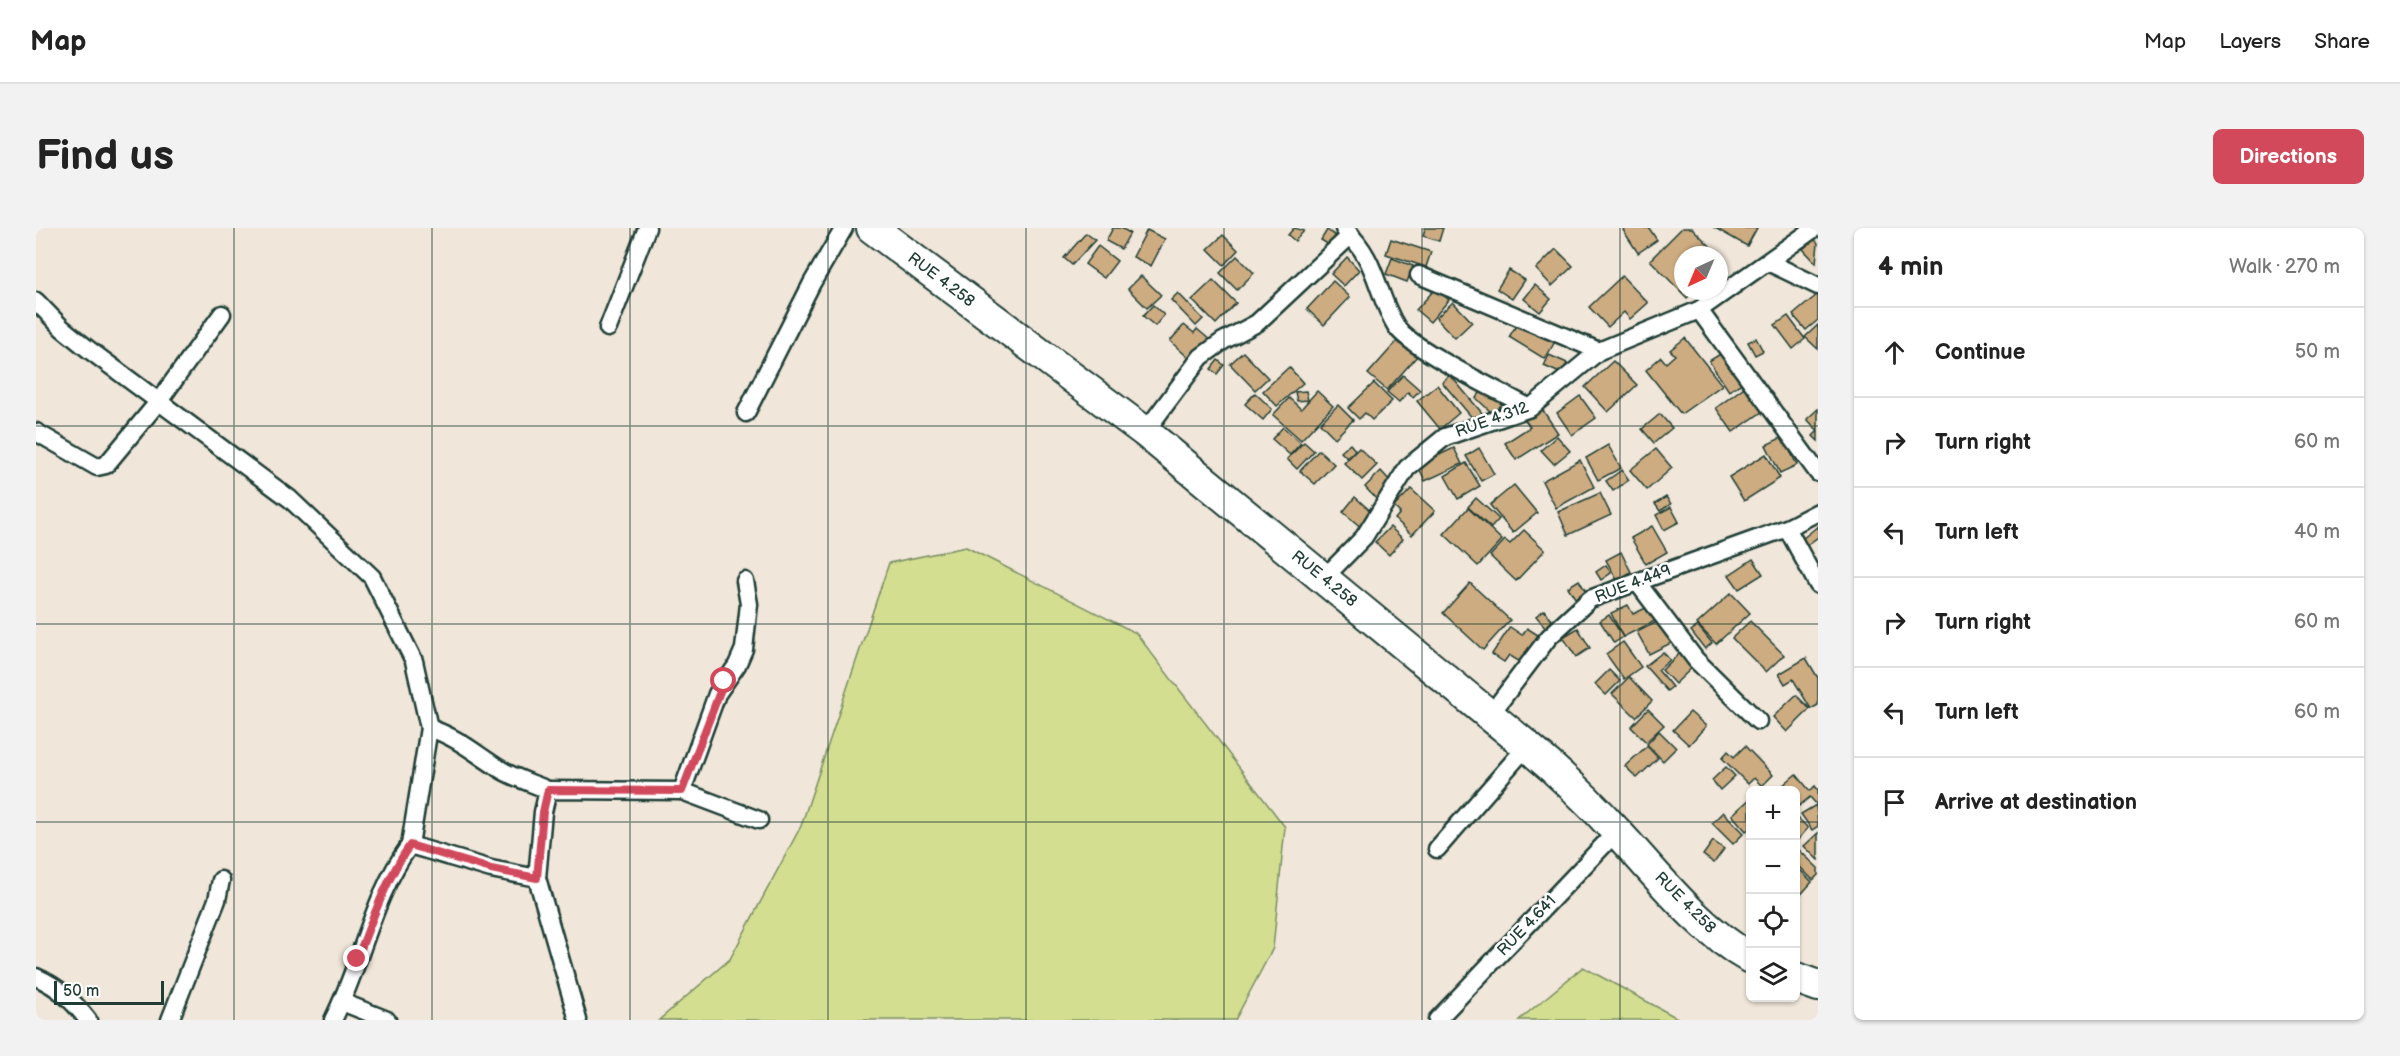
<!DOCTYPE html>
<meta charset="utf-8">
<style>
body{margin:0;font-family:"Balsamiq Sans",sans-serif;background:#f2f2f2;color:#222}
.controls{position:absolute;right:18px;bottom:18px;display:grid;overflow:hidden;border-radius:9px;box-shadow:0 2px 4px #0004}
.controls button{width:54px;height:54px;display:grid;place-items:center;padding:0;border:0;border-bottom:2px solid #e0e0e0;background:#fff;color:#222;font:30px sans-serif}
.compass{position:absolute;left:1638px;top:18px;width:54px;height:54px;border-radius:50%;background:#fff;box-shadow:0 2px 4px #0004;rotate:224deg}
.scale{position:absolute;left:18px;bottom:15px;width:110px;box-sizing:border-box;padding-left:6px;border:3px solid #1f3d34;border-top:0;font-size:16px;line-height:21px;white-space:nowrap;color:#1f3d34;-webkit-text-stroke:4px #fff;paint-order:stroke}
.stop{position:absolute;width:18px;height:18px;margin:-14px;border:4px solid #d1495b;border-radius:50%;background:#fff}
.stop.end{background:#d1495b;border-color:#fff;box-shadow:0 2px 6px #0008}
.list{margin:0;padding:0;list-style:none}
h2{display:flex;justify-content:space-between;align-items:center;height:78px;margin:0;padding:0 24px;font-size:26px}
h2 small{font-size:20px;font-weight:400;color:#767676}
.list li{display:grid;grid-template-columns:39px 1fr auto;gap:18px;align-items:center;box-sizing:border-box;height:90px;padding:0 24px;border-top:2px solid #e0e0e0}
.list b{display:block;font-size:22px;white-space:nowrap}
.list em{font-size:20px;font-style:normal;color:#767676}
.icon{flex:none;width:33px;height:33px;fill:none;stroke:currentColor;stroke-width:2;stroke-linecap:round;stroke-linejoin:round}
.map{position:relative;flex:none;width:1782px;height:792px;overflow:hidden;border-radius:9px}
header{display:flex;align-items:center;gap:36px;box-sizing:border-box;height:84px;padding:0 30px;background:#fff;border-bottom:2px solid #e0e0e0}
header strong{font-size:28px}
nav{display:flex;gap:33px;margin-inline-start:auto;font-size:21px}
.intro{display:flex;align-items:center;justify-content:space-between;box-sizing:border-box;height:144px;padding:0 36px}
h1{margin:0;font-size:42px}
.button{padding:15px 27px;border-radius:9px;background:#d1495b;color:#fff;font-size:21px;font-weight:700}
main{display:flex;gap:36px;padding:0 36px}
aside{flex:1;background:#fff;border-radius:9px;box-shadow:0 2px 4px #0004}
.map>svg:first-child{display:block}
.green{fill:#d3de91;stroke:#798e62;stroke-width:1.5}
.building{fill:#ceac81;stroke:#1f3d34;stroke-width:1.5}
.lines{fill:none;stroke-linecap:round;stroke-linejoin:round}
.street-casing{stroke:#1f3d34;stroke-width:21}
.highway-casing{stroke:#1f3d34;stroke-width:34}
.street{stroke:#fff;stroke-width:16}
.highway{stroke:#fff;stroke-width:30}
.route{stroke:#d1495b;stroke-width:8}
.grid{fill:none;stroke:#1f3d34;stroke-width:1.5;stroke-opacity:0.55}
.labels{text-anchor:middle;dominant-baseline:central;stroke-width:5;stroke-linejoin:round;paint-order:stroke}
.street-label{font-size:16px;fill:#1f3d34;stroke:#fff}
</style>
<header>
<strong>Map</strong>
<nav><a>Map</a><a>Layers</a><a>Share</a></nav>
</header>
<div class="intro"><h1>Find us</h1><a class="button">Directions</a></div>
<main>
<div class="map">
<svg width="1782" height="792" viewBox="0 0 1782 792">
<rect width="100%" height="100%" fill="#f0e6d9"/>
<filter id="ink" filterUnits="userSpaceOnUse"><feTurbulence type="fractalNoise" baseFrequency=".0167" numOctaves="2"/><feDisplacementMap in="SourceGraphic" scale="12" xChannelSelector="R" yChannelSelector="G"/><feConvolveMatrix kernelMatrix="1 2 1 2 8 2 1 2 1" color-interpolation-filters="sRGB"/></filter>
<g filter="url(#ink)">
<g class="green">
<polygon points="930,319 1100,405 1249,599 1237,720 1199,792 623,792 694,731 765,598 853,335"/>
<polygon points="1547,739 1645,792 1483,792"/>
</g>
<g class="building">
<polygon points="1077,0 1085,0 1094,5 1085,21 1070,13"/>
<polygon points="1258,0 1268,3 1259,13 1252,7"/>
<polygon points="1389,0 1407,0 1403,13 1387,8"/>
<polygon points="1590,0 1613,0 1621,12 1602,25 1587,2"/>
<polygon points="1646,0 1656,0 1674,18 1665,27 1647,27 1647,63 1658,63 1651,70 1614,32"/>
<polygon points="1679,0 1721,0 1711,18"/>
<polygon points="1111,2 1129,11 1115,38 1097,29"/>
<polygon points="1291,2 1304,11 1298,20 1285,12"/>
<polygon points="1050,5 1059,12 1036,37 1028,30"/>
<polygon points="1187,7 1202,22 1188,37 1172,21"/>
<polygon points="1355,11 1395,24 1390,39 1350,26"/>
<polygon points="1778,11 1782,15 1780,35 1767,21"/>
<polygon points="1062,18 1081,33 1068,50 1049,36"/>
<polygon points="1520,21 1537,38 1516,58 1500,41"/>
<polygon points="1201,28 1218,45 1201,62 1184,45"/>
<polygon points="1311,29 1323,42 1308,58 1295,46"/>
<polygon points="1356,30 1377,38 1371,54 1350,46"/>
<polygon points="1473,42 1489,52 1476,71 1461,61"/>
<polygon points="1105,48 1125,67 1111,80 1092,61"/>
<polygon points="1586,48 1612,75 1594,91 1588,84 1572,99 1553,79"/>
<polygon points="1177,52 1200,75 1180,96 1156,72"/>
<polygon points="1297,53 1314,69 1288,97 1271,81"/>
<polygon points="1499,57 1515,71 1504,84 1488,71"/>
<polygon points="1400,60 1413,72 1394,94 1380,82"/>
<polygon points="1142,65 1167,91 1160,98 1135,72"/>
<polygon points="1782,66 1782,92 1770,102 1757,87"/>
<polygon points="1417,74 1436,94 1419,110 1400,90"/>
<polygon points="1117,77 1128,87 1119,98 1107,88"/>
<polygon points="1486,88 1521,110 1509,131 1473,109"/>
<polygon points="1752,88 1769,111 1757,121 1739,97"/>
<polygon points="1148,97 1158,105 1161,101 1174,112 1156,133 1134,113"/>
<polygon points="1782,97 1782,121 1769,109"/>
<polygon points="1364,110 1382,127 1351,162 1332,146"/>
<polygon points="1649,110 1686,157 1645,186 1610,142 1625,129 1630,135 1639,127 1634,122"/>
<polygon points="1720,110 1727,123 1719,127 1712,114"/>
<polygon points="1694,120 1714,150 1693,163 1673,133"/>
<polygon points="1207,124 1232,150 1219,162 1194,136"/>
<polygon points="1513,127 1531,135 1526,146 1508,138"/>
<polygon points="1182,132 1188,137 1181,146 1175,141"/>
<polygon points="1577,133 1601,157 1572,184 1549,159"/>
<polygon points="1253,139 1267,155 1241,178 1227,163"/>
<polygon points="1367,147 1384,162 1377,169 1372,164 1363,174 1351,164"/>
<polygon points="1414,147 1446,185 1438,192 1406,154"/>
<polygon points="1715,154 1733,179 1697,204 1680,180"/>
<polygon points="1338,155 1356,173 1336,192 1329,185 1323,191 1312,180"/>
<polygon points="1401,157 1423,185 1404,201 1381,173"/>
<polygon points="1449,159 1466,176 1457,186 1440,170"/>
<polygon points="1270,163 1272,172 1261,173 1259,164"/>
<polygon points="1281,163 1297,178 1265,212 1237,187 1253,170 1265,181"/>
<polygon points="1219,165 1236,181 1227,192 1209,176"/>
<polygon points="1544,168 1560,190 1536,207 1521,185"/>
<polygon points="1302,177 1317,192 1299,210 1284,195"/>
<polygon points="1506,181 1522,205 1480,232 1469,215 1494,199 1489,192"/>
<polygon points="1782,181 1782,213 1777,208 1782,203 1771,191"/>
<polygon points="1624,186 1636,200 1618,215 1606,201"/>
<polygon points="1247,199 1265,215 1254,227 1236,211"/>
<polygon points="1521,208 1534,223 1518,236 1505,222"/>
<polygon points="1747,209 1761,237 1744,245 1730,217"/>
<polygon points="1268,214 1278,223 1261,241 1251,231"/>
<polygon points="1314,216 1319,222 1311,230 1305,224"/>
<polygon points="1572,217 1585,240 1562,252 1550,230"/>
<polygon points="1323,220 1341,237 1326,252 1308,235"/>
<polygon points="1418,220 1426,236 1389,253 1382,237"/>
<polygon points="1443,220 1458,246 1445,253 1430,228"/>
<polygon points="1620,221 1636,240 1611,262 1594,242"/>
<polygon points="1283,222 1298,236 1279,256 1264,243"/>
<polygon points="1730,226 1744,250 1708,273 1693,249"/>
<polygon points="1544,232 1558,259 1520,280 1506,253"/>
<polygon points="1430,235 1444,258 1422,271 1409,248"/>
<polygon points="1586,242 1593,252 1577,263 1570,253"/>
<polygon points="1345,243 1356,255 1340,271 1329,259"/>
<polygon points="1478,257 1501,285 1477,305 1454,277"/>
<polygon points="1375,261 1399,283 1376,307 1359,291 1364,285 1358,279"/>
<polygon points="1564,265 1575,287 1532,307 1522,284"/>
<polygon points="1319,269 1339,287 1327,301 1307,284"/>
<polygon points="1630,269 1635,276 1624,283 1619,276"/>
<polygon points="1440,270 1463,291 1455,300 1432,279"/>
<polygon points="1635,279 1643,294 1628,302 1620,287"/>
<polygon points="1432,280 1466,312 1442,338 1408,306"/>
<polygon points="1616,298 1631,324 1610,336 1595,310"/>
<polygon points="1782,298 1782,309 1771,317 1766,311"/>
<polygon points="1354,299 1367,311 1353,327 1339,314"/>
<polygon points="1488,302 1509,322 1480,353 1454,328 1469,312 1474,316"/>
<polygon points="1585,324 1595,344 1581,352 1570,332"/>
<polygon points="1717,331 1727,346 1703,361 1693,347"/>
<polygon points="1570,337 1575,345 1565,352 1560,344"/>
<polygon points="1543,352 1550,364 1539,370 1532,359"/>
<polygon points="1434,355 1474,392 1447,422 1407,385"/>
<polygon points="1695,365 1714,385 1680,416 1661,396"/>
<polygon points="1592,377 1597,386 1612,379 1619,393 1587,409 1575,385"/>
<polygon points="1508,382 1517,394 1510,400 1500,388"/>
<polygon points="1573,387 1587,409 1578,415 1564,393"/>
<polygon points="1633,388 1645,410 1613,426 1601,404"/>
<polygon points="1714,393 1748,427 1730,444 1696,410"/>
<polygon points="1662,398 1676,415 1669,421 1655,403"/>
<polygon points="1474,399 1486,407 1491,400 1502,407 1484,434 1473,427 1468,434 1456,426"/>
<polygon points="1542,400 1554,420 1540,429 1527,409"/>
<polygon points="1587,414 1605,439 1588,451 1570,426"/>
<polygon points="1647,422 1660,436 1639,456 1626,442"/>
<polygon points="1627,424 1634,432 1622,442 1636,459 1631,463 1609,438"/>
<polygon points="1770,430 1782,450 1782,477 1775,481 1757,451 1749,456 1743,446"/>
<polygon points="1573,442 1584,453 1570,467 1559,456"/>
<polygon points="1593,449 1616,473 1600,489 1576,466"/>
<polygon points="1760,467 1774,481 1751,504 1737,489"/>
<polygon points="1612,481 1628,497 1610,514 1595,499"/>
<polygon points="1654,484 1670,498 1653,517 1637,502"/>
<polygon points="1623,503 1640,520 1627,533 1611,516"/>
<polygon points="1611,518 1622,530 1601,550 1589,538"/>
<polygon points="1709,518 1737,547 1726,558 1718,550 1712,556 1686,530 1692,523 1698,529"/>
<polygon points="1690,539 1699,548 1684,562 1676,552"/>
<polygon points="1760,546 1774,563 1779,558 1782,562 1782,578 1774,569 1763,578 1760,574 1760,562 1750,562 1746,558"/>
<polygon points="1714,571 1714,600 1710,603 1696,587"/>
<polygon points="1780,577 1782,598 1776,602 1765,586"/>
<polygon points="1687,584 1708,605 1697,616 1676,595"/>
<polygon points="1763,591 1772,600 1760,614 1760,594"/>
<polygon points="1782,605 1782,632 1768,618"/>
<polygon points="1677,613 1688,621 1678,635 1667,627"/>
<polygon points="1761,620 1782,640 1782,647 1777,652 1760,635"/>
<polygon points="1760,638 1776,654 1760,672"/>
</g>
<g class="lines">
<defs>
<g id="street">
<path d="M1308 1C1342 32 1339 63 1360 98 1374 121 1466 164 1494 180"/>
<polyline points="1732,34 1782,58"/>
<polyline points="1383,47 1563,123"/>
<path d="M0 73 26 100 52 121 254 271 336 349 378 433 393 500 374 617C336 669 326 735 297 792"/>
<polyline points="1663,82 1782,245"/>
<polyline points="572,100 611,0"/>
<polyline points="710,185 776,55 808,0"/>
<polyline points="0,204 61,239 70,237 123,173 186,86"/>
<polyline points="1109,204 1165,129 1187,113 1221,95 1315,7"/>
<polyline points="1751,300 1782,357"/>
<polyline points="1288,350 1328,309 1371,240 1409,209 1494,180 1563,123 1663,82 1779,0"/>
<polyline points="1601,354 1660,432 1722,493"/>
<polyline points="1454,487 1513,409 1554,371 1751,300 1782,284"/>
<path d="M393 500C421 509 440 526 464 541 478 550 496 555 512 562"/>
<polyline points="646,563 681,466 701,437 708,421 713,376 709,353"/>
<polyline points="374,617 455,641 501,650"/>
<polyline points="1401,621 1491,518"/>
<path d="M0 749C23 759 36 772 52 792"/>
<polyline points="306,774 351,792"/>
<polyline points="134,792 181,672 185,652"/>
<polyline points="542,792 501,650 507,584 512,562 646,563 723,592"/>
<polyline points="1401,792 1581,603"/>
</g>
<g id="highway">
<path d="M836 0 1109 204 1491 518C1523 545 1553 573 1581 604 1623 649 1660 699 1714 730"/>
<polyline points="1760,750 1782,758"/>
</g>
</defs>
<use href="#street" class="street-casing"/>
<use href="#highway" class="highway-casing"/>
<use href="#street" class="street"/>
<use href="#highway" class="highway"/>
</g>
</g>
<g class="lines" filter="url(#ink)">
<path class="route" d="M321 731C336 692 350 651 374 617L455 641 501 650 507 584 512 562 646 563 688 453"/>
</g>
<path class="grid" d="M198 0V792M396 0V792M594 0V792M792 0V792M990 0V792M1188 0V792M1386 0V792M1584 0V792M0 198H1782M0 396H1782M0 594H1714M1760 594H1782"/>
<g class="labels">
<g class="street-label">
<text transform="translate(905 52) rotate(37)">RUE 4.258</text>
<text transform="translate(1456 192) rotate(-20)">RUE 4.312</text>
<text transform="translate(1288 351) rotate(39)">RUE 4.258</text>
<text transform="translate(1597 356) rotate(-21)">RUE 4.449</text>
<text transform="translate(1649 675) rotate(45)">RUE 4.258</text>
<text transform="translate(1491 698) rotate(-46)">RUE 4.641</text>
</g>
</g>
</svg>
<div class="controls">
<button>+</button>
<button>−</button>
<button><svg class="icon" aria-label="locate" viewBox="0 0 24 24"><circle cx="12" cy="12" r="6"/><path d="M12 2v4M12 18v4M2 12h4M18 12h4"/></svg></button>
<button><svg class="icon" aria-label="layers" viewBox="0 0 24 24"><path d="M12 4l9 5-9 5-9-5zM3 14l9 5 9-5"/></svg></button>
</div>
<svg class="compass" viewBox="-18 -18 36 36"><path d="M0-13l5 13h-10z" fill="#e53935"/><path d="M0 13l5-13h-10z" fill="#767676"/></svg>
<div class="scale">50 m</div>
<div class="stop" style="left:688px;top:453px"></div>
<div class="stop end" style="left:321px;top:731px"></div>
</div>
<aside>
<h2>4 min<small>Walk · 270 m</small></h2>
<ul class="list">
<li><svg class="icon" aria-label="ahead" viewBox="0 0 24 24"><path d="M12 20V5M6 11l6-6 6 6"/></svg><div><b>Continue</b></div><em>50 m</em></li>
<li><svg class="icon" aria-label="right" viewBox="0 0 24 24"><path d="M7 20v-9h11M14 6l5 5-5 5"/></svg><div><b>Turn right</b></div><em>60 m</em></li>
<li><svg class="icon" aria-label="left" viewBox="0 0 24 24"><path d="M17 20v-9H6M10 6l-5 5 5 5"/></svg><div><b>Turn left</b></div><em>40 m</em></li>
<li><svg class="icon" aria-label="right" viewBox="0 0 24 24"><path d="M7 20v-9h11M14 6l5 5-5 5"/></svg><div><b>Turn right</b></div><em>60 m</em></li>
<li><svg class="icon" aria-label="left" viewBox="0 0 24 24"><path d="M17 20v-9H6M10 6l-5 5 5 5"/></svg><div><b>Turn left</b></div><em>60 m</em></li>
<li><svg class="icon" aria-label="arrive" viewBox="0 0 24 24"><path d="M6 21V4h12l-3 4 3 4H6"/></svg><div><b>Arrive at destination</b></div></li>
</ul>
</aside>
</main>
